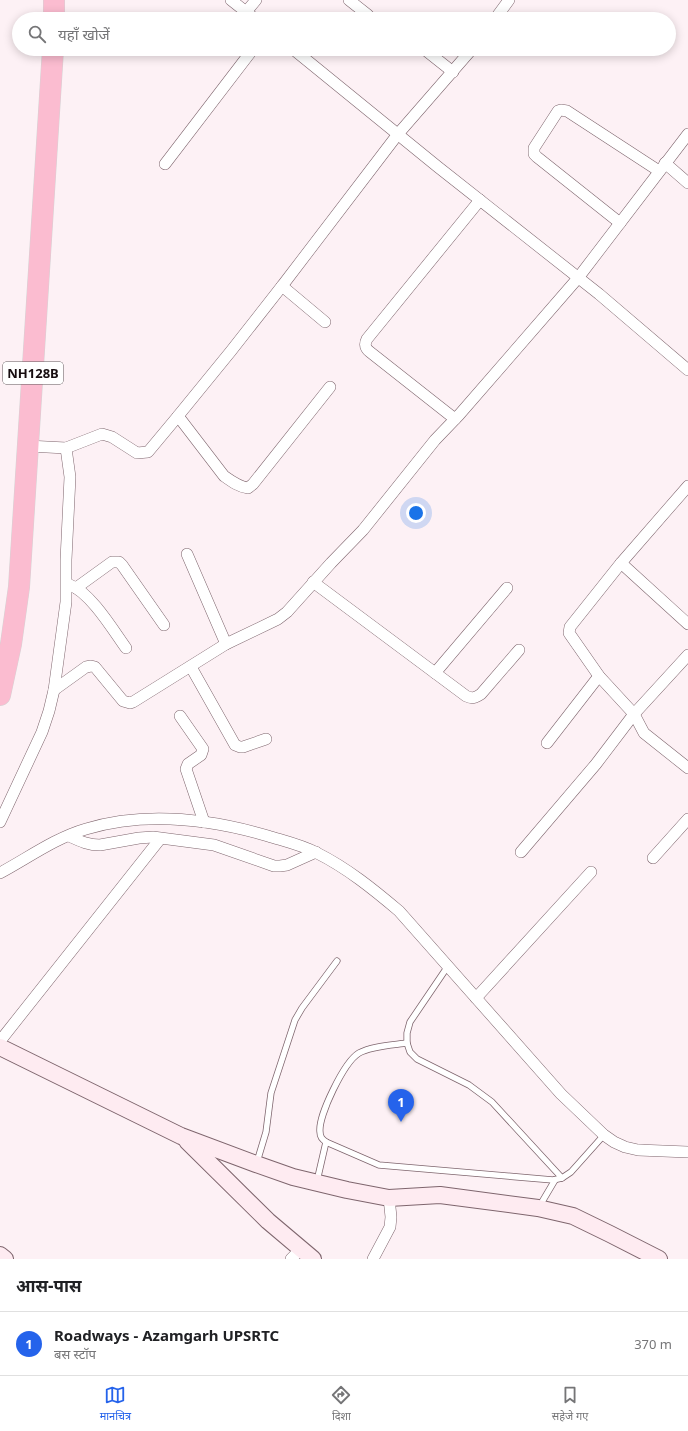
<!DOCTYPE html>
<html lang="hi">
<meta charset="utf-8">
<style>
body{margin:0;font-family:"Noto Sans","Noto Sans Devanagari",sans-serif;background:#f6f6f6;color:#202124}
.you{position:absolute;left:416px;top:513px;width:14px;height:14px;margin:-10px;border:3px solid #fff;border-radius:50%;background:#1a73e8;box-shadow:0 0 0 6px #1a73e833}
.badge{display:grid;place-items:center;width:26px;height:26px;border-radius:50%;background:#2563eb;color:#fff;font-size:13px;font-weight:700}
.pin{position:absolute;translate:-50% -33px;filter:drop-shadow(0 1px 2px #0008)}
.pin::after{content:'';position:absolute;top:21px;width:14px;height:12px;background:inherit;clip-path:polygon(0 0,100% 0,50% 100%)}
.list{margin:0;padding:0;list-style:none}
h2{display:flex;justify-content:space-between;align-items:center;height:52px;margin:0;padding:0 16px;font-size:17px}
h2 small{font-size:13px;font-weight:400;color:#757577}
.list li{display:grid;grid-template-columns:26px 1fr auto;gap:12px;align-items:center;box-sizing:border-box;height:64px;padding:0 16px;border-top:1px solid #e0e0e0}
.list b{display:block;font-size:15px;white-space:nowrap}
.list p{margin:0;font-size:13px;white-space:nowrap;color:#757577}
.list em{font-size:13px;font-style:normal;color:#757577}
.icon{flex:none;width:22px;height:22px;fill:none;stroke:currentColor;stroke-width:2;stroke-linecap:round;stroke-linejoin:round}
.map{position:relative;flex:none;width:688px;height:1259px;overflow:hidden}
.search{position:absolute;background:#fff;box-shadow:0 2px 10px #0003;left:12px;right:12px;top:12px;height:44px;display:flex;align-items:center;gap:10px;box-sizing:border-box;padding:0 14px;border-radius:22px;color:#757577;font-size:15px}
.sheet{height:116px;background:#fff}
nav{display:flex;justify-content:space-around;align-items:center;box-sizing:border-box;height:56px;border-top:1px solid #e0e0e0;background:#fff;font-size:11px;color:#757577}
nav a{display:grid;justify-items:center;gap:2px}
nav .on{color:#2563eb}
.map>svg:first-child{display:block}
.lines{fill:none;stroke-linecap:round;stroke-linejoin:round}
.lane-casing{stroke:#7e656d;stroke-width:7}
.street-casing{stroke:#7e656d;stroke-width:12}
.secondary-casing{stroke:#7e656d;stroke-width:18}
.highway-casing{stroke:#d5d3d4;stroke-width:22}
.lane{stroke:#fff;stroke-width:5.5}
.street{stroke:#fff;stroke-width:11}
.secondary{stroke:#feebf1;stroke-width:16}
.highway{stroke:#fbbcd0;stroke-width:21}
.labels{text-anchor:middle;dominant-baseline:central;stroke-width:3;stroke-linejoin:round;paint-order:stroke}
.shield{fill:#fff;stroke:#5d5658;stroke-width:1}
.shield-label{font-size:13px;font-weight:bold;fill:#170d10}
</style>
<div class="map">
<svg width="688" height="1259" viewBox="0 0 688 1259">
<rect width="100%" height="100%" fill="#fdf1f5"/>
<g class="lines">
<defs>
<g id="lane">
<polyline points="448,966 410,1022 407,1033 407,1043 410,1052 417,1059 469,1085 492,1102 562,1178"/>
<path d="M407 1043C393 1045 371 1046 359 1053 344 1062 318 1116 320 1132 320 1137 322 1139 326 1142L379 1165 553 1180 562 1178 571 1172 604 1135"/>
<polyline points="257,1162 266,1132 271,1093 295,1020 302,1008 337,961"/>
<polyline points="317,1181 326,1142"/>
<polyline points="539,1207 555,1180"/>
</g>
<g id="street">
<polyline points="231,0 255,19"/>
<polyline points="349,0 368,15"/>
<polyline points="246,12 256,0"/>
<polyline points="495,19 509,0"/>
<polyline points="293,49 438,167 599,294 688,370"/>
<polyline points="424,49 453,72"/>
<polyline points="665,163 688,183"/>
<polyline points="165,164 253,49"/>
<polyline points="620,223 537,157 534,154 534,148 558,111 561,110 567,111 659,171"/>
<polyline points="282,286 398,134 472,49"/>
<polyline points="178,416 231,351 282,286 325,322"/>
<path d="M455 419 370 352C365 348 364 345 367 339L480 200"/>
<path d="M28 446 66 448 102 434 112 437 137 453 148 452 178 416 224 476C231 481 239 487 248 488L253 484 330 387"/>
<polyline points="688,486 621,563 570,627 569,633 599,676 634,714 644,733 688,768"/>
<polyline points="187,554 226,644"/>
<polyline points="621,563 688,624"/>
<path d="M313 582 466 696C472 699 475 698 481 694L519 650"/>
<path d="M70 585C91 593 113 630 126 648"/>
<polyline points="76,588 112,562 119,562 122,565 164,625"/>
<polyline points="191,667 235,745 240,747 243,747 266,739"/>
<polyline points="435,673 507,588"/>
<polyline points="54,690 86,667 91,666 95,667 123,701 130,703 133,702 226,644 278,619 287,612 331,563 363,530 435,440 459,415 578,278 688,134"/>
<polyline points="180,716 203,749 201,755 188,764 186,769 204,822"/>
<polyline points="547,743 599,676"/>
<polyline points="0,822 42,732 49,711 54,690 66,602 66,560 70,477 66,448"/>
<path d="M69 836C80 841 88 845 100 845L139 838 153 837 214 845 274 866H280L287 865 316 852"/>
<polyline points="521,852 596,764 634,714 688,655"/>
<polyline points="653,858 688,819"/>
<path d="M0 873C28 858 55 838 86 829 146 811 210 819 268 836 284 841 302 845 317 853 347 868 373 889 399 911L561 1094 604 1135 614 1142 625 1147 638 1150 688 1152"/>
<polyline points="476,998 591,872"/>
<polyline points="0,1041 160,839"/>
<polyline points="291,1259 301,1249"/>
<polyline points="373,1259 390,1227 391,1217 389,1198"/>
</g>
<g id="secondary">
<polyline points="0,1047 181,1136 256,1164 293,1177 347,1190 389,1198 440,1195 538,1208 573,1216 610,1234 659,1259"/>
<polyline points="187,1141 268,1221 313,1259"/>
<polyline points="0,1255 5,1259"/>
</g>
<g id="highway">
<polyline points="54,19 54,0"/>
<polyline points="0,695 11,644 19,587 53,49"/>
</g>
</defs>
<use href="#lane" class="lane-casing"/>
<use href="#street" class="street-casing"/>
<use href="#secondary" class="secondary-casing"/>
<use href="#highway" class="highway-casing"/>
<use href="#lane" class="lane"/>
<use href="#street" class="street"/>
<use href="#secondary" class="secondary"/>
<use href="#highway" class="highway"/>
</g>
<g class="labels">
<rect class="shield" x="3" y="362" width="60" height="22" rx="3"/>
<g class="shield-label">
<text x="33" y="373">NH128B</text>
</g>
</g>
</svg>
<div class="you"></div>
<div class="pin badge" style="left:401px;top:1122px">1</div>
<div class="search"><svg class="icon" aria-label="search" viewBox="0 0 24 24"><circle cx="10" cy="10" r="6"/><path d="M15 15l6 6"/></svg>यहाँ खोजें</div>
</div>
<section class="sheet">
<h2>आस-पास<small></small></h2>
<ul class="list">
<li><span class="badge">1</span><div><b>Roadways - Azamgarh UPSRTC</b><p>बस स्टॉप</p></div><em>370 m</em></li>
</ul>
</section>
<nav>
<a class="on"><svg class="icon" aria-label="map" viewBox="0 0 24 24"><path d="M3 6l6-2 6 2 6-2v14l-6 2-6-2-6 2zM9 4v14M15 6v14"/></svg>मानचित्र</a>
<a><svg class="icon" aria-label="directions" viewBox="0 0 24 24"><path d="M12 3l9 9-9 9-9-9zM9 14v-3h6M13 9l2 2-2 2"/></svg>दिशा</a>
<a><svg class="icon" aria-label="saved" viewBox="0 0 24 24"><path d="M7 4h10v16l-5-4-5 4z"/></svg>सहेजे गए</a>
</nav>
